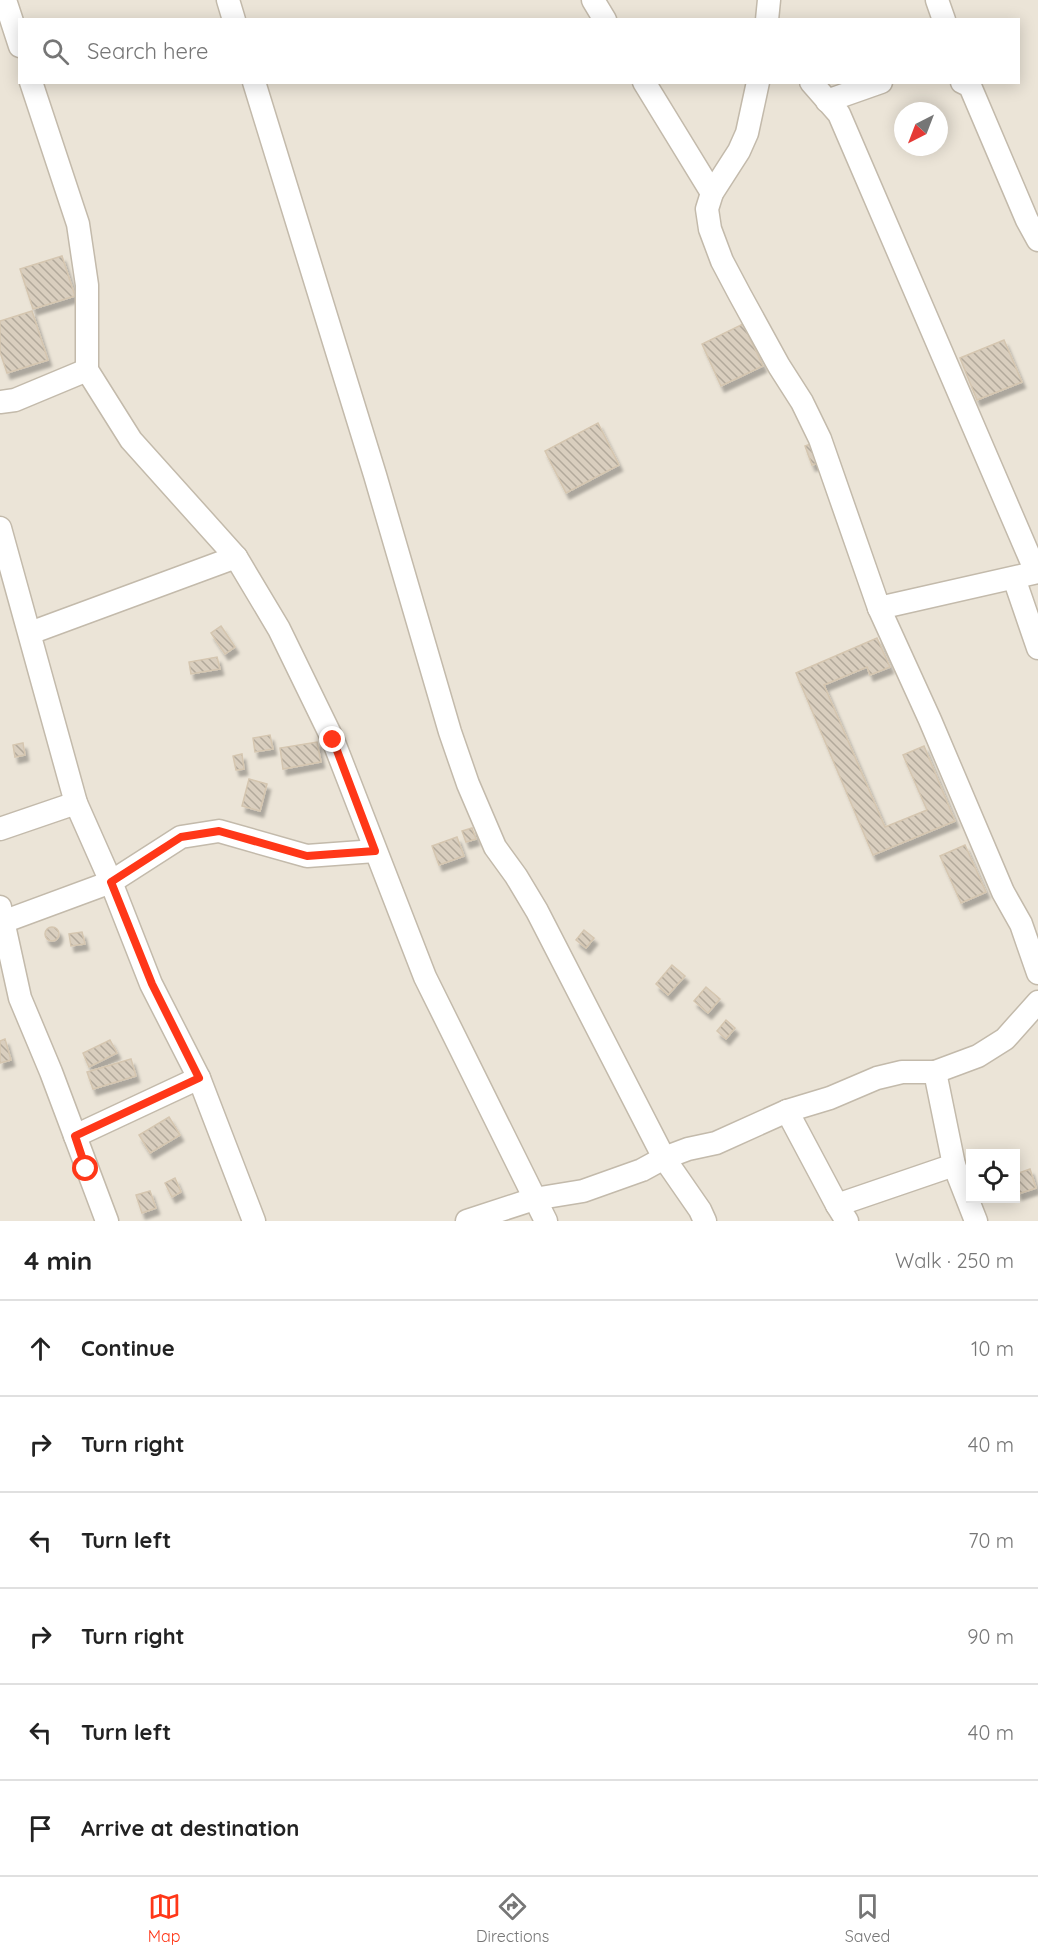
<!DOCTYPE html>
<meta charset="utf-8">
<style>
body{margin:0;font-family:Quicksand,sans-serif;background:#f6f6f6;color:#222}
.controls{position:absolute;right:18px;bottom:18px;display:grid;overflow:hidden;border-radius:0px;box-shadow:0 3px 15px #0003}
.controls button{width:54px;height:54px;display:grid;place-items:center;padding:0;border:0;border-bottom:2px solid #e0e0e0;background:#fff;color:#222;font:30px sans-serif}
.compass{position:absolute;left:894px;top:102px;width:54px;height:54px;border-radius:50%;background:#fff;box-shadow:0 3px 15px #0003;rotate:222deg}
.stop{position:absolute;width:18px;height:18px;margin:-14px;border:4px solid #ff3718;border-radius:50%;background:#fff}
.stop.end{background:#ff3718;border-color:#fff;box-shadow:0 2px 6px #0008}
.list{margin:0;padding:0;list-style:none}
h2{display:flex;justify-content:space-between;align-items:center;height:78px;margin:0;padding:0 24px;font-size:26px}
h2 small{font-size:20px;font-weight:400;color:#767676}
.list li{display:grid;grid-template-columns:39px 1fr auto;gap:18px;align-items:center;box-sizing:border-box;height:96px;padding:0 24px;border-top:2px solid #e0e0e0}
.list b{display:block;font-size:22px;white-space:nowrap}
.list em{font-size:20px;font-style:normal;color:#767676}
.icon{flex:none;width:33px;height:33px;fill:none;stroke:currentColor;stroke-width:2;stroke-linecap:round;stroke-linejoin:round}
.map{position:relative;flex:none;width:1038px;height:1221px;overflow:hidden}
.search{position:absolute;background:#fff;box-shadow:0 3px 15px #0003;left:18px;right:18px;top:18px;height:66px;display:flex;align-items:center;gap:15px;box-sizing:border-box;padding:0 21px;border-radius:0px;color:#767676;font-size:22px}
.sheet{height:654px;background:#fff}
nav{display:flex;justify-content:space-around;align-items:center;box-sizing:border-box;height:84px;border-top:2px solid #e0e0e0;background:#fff;font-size:16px;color:#767676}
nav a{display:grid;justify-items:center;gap:3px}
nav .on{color:#ff3718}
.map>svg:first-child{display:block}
.residential{fill:#ebe4d7;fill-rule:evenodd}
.building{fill:url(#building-back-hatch);stroke:#d5c6b0;stroke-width:1.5;filter:url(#shadow)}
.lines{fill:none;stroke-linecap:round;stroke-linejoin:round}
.minor-casing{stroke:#c3baab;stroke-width:25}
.minor{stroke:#fff;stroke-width:22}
.route{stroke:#ff3718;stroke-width:8}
</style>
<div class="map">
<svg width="1038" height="1221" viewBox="0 0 1038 1221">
<defs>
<pattern id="building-back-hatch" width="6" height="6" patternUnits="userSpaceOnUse" patternTransform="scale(1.5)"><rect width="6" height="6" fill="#d9cebe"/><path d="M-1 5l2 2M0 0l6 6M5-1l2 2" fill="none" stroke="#b2a99b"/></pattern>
<filter id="shadow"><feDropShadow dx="3.5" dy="6" stdDeviation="1.5" flood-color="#0004"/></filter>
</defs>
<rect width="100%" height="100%" fill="#f6f2ea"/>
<path class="residential" d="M0 0H1038V1221H0ZM20 20H1018V82H20ZM903 111H939V147H903ZM970 1154H1016V1198H970Z"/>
<g class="building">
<polygon points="62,256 75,296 33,309 20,269"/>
<polygon points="32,311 48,360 7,373 0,352 0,321"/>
<polygon points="743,324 763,366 721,386 702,344"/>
<polygon points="1004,340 1022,382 977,400 960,358"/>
<polygon points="598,423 619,465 566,493 545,451"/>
<polygon points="820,441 827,460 812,465 805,446"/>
<polygon points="221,626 235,647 225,654 211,633"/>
<polygon points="877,638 890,667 870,675 867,667 824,685 885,827 927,810 903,755 924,746 955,821 873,855 796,673"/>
<polygon points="217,657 220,669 191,674 189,662"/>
<polygon points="270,735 273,749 255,752 253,738"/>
<polygon points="317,742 321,762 283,769 280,748"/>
<polygon points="23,743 25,755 15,757 13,745"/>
<polygon points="242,754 244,769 236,770 233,756"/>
<polygon points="249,779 267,784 260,811 242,806"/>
<polygon points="472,828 476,839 466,842 462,831"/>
<polygon points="457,837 464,856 439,865 432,846"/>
<polygon points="965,845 986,892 961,903 940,856"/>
<circle cx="52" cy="934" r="7"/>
<polygon points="584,930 594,938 586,948 576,940"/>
<polygon points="82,932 85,944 71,946 69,934"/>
<polygon points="672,965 685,976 668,995 656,984"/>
<polygon points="706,987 720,999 708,1013 694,1001"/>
<polygon points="726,1020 735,1028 726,1039 717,1031"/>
<polygon points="5,1039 11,1060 0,1063 0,1041"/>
<polygon points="110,1040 117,1053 89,1067 83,1053"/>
<polygon points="131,1059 136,1076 93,1089 87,1072"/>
<polygon points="169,1117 180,1135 150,1153 139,1135"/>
<polygon points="1030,1169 1036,1188 1018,1194 1016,1185 1016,1174"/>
<polygon points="175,1178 181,1192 172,1197 165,1183"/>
<polygon points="150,1191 156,1208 142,1213 136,1195"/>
</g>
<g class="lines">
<defs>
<g id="minor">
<polyline points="5,0 20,46"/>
<polyline points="228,0 234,20"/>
<polyline points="593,0 605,20"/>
<polyline points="937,0 944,20"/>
<polyline points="767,20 769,0"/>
<polyline points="31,82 78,224 87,285 87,370 131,440 236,557 279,629 333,740 425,977 546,1221"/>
<polyline points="254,82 375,475 450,732 468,784 495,847 516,876 537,911 664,1158 700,1210 705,1221"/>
<polyline points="644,82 712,193"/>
<polyline points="758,82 747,133 739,151 712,193 707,209 710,229 722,261 740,295 779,366 802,402 820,439 879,608 930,720 1003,892 1021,924 1038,973"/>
<polyline points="811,82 839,114 1036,572"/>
<polyline points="962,82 970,86 1027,220 1038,240"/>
<polyline points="827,101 881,82"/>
<polyline points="0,402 15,400 87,370"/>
<polyline points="0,528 76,803 111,882 151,984 199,1078 254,1221"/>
<polyline points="1014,578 1038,648"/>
<polyline points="879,608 1038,572"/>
<polyline points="30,633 236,557"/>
<polyline points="0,829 76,803"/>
<polyline points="0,907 20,998 51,1072 107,1221"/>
<polyline points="0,923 111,882 181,837 219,831 307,856 375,851"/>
<polyline points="787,1111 837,1205"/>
<polyline points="75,1136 199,1078"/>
<polyline points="467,1221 534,1199 583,1191 642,1170 664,1158 688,1149 716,1143 787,1111 830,1098 877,1078 902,1072 935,1072"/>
<polyline points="847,1221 837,1205 954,1165"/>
<polyline points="976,1221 954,1165 935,1072 978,1056 1005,1039 1038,1002"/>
</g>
</defs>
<use href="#minor" class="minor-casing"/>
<use href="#minor" class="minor"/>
</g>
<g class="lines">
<polyline class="route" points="86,1169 75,1136 199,1078 152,984 111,882 181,837 219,831 307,856 375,851 333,740"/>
</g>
</svg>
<div class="controls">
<button><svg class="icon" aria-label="locate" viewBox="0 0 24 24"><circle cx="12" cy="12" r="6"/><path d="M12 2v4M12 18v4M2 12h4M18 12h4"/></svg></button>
</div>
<svg class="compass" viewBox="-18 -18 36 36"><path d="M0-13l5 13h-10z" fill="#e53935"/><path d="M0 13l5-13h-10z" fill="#767676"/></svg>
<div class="stop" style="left:86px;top:1169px"></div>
<div class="stop end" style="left:333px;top:740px"></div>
<div class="search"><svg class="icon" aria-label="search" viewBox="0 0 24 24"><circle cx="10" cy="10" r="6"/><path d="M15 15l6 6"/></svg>Search here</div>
</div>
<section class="sheet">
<h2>4 min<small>Walk · 250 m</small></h2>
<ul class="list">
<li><svg class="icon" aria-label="ahead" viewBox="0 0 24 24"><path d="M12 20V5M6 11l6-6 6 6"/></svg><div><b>Continue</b></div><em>10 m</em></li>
<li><svg class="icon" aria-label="right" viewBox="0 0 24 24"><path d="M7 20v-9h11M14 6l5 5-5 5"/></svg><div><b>Turn right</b></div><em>40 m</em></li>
<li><svg class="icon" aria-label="left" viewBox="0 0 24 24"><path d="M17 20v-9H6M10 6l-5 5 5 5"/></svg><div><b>Turn left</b></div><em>70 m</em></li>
<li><svg class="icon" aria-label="right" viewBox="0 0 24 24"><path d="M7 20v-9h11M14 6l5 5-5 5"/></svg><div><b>Turn right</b></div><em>90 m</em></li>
<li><svg class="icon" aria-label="left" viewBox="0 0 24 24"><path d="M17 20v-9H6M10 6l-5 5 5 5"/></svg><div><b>Turn left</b></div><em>40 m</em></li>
<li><svg class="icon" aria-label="arrive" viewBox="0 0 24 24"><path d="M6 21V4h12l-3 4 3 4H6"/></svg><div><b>Arrive at destination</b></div></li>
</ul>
</section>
<nav>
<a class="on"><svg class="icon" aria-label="map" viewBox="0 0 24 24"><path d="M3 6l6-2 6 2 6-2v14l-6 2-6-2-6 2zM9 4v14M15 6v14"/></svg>Map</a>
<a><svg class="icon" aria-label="directions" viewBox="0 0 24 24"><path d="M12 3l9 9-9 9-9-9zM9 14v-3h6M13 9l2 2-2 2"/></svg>Directions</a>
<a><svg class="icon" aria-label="saved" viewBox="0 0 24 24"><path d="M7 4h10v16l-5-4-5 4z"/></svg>Saved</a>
</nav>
